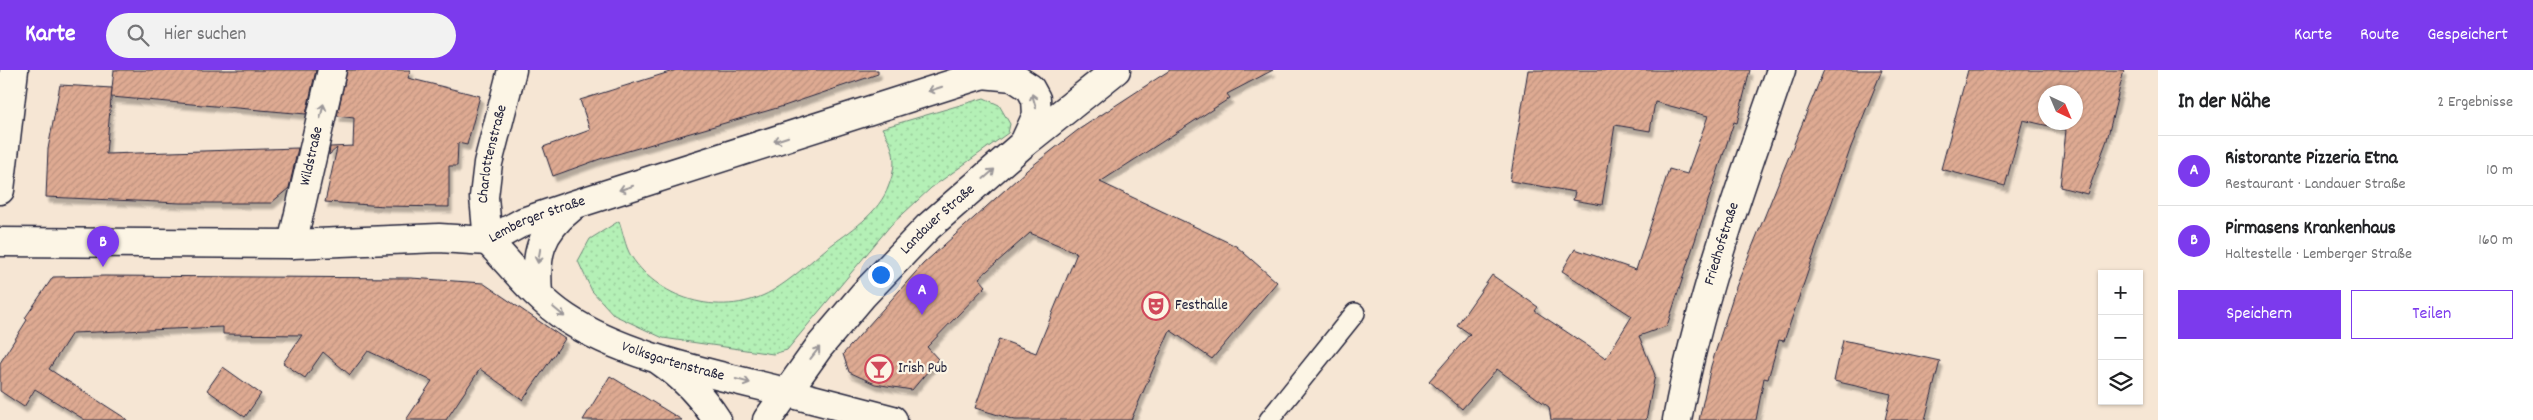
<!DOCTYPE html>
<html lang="de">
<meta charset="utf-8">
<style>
body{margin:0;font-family:Dekko,sans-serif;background:#f2f2f2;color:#202124}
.controls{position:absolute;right:15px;bottom:15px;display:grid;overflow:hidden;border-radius:0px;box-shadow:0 1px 4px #0004}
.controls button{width:45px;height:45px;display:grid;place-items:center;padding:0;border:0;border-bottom:1px solid #e0e0e0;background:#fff;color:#202124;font:25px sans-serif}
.compass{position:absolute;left:2038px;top:15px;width:45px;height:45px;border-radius:50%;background:#fff;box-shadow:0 1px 4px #0004;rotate:136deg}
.you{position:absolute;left:880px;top:204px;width:18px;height:18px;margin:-12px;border:4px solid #fff;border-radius:50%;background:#1a73e8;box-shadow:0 0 0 8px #1a73e833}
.badge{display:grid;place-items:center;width:32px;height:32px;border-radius:50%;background:#7c3aed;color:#fff;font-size:16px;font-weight:700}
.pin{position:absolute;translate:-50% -41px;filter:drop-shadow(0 1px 2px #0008)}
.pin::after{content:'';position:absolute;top:26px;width:18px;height:15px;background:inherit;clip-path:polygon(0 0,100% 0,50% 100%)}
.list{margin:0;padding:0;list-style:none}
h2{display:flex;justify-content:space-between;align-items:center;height:65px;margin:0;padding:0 20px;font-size:21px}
h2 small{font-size:16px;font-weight:400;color:#757577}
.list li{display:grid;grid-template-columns:32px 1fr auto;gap:15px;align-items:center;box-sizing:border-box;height:70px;padding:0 20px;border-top:1px solid #e0e0e0}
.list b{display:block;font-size:19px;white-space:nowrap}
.list p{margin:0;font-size:16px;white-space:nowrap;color:#757577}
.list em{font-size:16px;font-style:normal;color:#757577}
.actions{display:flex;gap:10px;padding:15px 20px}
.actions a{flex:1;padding:11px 0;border:1px solid #7c3aed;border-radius:0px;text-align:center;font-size:18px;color:#7c3aed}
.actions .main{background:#7c3aed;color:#fff}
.icon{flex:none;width:28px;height:28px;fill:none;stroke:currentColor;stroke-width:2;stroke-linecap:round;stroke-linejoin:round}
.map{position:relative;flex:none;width:2158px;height:350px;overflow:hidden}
header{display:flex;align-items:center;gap:30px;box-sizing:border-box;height:70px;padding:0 25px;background:#7c3aed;color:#fff}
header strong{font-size:24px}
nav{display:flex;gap:28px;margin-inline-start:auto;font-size:18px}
.search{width:350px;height:45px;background:#f2f2f2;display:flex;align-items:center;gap:12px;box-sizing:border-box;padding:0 18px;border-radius:28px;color:#757577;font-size:19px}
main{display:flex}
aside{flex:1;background:#fff}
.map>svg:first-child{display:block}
.grass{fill:url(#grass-dots);stroke:#6b8978}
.building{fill:url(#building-hatch);stroke:#22223b;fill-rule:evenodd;filter:url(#shadow)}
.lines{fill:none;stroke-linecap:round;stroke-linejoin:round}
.service-casing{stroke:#22223b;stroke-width:22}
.minor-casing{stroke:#22223b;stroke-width:31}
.tertiary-casing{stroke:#22223b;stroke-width:31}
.secondary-casing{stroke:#22223b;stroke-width:31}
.service{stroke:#fcf5e5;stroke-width:19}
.minor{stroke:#fcf5e5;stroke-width:28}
.tertiary{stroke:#fcf5e5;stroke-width:28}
.secondary{stroke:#fcf5e5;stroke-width:28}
.oneway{stroke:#9a9698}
.labels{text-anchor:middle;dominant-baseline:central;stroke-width:4.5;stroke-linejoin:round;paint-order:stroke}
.street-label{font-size:15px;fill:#22223b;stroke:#fcf5e5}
.poi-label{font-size:15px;fill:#22223b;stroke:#fcf5e5;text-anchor:start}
</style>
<header>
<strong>Karte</strong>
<div class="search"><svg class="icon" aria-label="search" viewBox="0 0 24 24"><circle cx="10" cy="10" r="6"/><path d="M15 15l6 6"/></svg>Hier suchen</div>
<nav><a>Karte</a><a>Route</a><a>Gespeichert</a></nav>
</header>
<main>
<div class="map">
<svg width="2158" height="350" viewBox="0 0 2158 350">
<defs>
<pattern id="grass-dots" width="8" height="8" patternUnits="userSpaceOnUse" patternTransform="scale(1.25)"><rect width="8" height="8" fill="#b4f0b6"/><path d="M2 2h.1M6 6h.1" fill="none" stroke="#9ace9d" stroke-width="1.8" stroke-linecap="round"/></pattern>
<pattern id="building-hatch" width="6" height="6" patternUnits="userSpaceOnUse" patternTransform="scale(1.25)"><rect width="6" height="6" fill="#deaa92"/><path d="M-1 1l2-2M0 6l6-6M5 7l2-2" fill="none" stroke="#be927f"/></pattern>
<filter id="shadow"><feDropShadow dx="3" dy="5.5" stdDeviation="1" flood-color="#0004"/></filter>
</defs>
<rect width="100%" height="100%" fill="#f6e6d4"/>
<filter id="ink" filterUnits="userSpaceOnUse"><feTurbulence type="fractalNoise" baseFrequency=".02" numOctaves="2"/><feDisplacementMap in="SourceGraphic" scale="10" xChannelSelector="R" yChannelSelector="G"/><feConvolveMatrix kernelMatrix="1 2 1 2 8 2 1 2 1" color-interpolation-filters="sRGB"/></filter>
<g filter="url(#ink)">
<path class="grass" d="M984 28 999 35 1010 54 1008 63 931 118 890 156 787 280 773 284 663 268 614 245 592 221 578 191 590 169 619 151C623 162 625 176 631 186 661 232 725 248 772 221 791 210 809 193 826 179 850 161 879 144 889 115 898 92 894 78 882 58Z"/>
<g class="building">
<polygon points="114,0 316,0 306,44 111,27"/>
<polygon points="347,0 411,0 408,8 480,26 467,75 458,73 457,96 449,96 449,137 385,136 325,132 337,78 329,85 330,77 353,76 354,48 337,46"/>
<polygon points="676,0 878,0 878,4 784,36 600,89 553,106 543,77 590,60 580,30"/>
<polygon points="1170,0 1273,0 1227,24 1230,28 1100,112 1236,176 1277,212 1212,289 1170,260 1131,350 1015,350 975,338 999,269 1036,283 1077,183 1030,163 979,208 986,216 927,277 938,289 912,320 875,314 849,302 843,284 923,194 1027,100 1078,60"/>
<polygon points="1528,0 1750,0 1737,53 1734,52 1667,256 1639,266 1655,305 1646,350 1551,350 1549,337 1497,299 1462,339 1429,311 1470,264 1457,255 1492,205 1538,237 1535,241 1606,288 1632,246 1562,201 1575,179 1636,200 1669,99 1687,104 1708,46 1655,32 1650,61 1615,55 1602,135 1573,130 1575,122 1510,111"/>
<polygon points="1824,0 1882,0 1851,77 1784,271 1779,270 1768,309 1764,308 1756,350 1699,350 1711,296 1736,217"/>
<path d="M1968 0H2124L2107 70 2087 124 2060 117 2066 60 2023 50 2005 116 1941 99ZM2046 22H2076V52H2046Z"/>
<polygon points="60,15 112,18 106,84 298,78 289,118 271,133 180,133 46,127 48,79"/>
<polygon points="104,206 411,208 483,213 565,269 523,330 480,299 446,350 406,350 432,311 368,281 350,305 323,282 305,308 283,293 302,265 223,264 223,257 72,263 49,299 128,350 85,350 35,319 24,337 0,321 0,293 27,250 25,248 53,207"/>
<polygon points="1843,270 1940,291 1925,350 1885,350 1891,324 1834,311"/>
<polygon points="223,297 261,324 245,347 207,320"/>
<polygon points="610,306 682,350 583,350"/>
</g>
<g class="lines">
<defs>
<polyline id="service" points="1269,350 1355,243"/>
<g id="minor">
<polyline points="0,120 14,0"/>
<path id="s1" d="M488 171 484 127 488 93 512 0"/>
<path id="s2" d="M292 174 332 0"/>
<polyline points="785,322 893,350"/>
</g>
<g id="tertiary">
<path id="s3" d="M1677 350C1699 230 1741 115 1781 0"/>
</g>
<g id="secondary">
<polyline points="982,4 1013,7 1030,18 1036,29 1037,45 1024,73"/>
<path id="s4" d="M488 171C513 197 536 228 566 248 626 288 716 304 785 322"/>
<path id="s5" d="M0 172 292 174 439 168 488 171 523 152 576 134 996 0"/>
<path d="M538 224C535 185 539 163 571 138"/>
<path d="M660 291C682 306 703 328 717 350"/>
<path id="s6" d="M767 350 819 277 863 225 928 157 1022 75 1116 0"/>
</g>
</defs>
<use href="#service" class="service-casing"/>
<use href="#minor" class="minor-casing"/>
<use href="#tertiary" class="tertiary-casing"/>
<use href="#secondary" class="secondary-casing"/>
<use href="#service" class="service"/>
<use href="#minor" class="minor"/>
<use href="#tertiary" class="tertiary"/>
<use href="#secondary" class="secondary"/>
</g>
<defs><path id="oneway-shaft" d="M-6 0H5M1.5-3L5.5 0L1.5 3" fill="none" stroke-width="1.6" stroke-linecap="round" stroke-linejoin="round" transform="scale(1.25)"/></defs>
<g class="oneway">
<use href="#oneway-shaft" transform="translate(935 19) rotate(162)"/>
<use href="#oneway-shaft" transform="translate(1034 31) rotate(-106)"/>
<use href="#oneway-shaft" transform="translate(322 41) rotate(-77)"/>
<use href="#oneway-shaft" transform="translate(781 69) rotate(162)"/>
<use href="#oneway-shaft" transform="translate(989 104) rotate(-41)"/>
<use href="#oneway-shaft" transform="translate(626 118) rotate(162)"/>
<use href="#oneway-shaft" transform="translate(539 186) rotate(100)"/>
<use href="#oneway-shaft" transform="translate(559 242) rotate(40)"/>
<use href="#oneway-shaft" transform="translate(815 283) rotate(-52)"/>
<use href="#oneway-shaft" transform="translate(743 311) rotate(15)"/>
</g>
</g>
<defs>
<symbol id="theatre-ring" viewBox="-11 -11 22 22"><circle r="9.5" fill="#fcf5e5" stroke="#d1495b" stroke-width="1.5"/><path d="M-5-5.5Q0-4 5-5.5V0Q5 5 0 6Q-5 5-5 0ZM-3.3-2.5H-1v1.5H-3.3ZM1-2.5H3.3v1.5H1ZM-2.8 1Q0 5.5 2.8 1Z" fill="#d1495b"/></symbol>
<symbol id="bar-ring" viewBox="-11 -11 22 22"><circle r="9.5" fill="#fcf5e5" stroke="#d1495b" stroke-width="1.5"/><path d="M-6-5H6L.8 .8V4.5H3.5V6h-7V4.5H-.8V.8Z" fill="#d1495b"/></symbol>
</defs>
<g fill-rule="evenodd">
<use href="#theatre-ring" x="1140" y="220" width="32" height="32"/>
<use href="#bar-ring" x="863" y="283" width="32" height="32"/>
</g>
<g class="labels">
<g class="street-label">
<text stroke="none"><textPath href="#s1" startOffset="88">Charlottenstraße</textPath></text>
<text stroke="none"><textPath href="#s2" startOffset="90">Wildstraße</textPath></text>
<text stroke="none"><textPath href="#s5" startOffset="542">Lemberger Straße</textPath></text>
<text stroke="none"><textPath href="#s6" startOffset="264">Landauer Straße</textPath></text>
<text stroke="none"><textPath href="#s3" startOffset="182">Friedhofstraße</textPath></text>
<text stroke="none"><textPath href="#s4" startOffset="226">Volksgartenstraße</textPath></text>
</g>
<g class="poi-label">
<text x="1175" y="236">Festhalle</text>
<text x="898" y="299">Irish Pub</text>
</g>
</g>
</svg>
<div class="controls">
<button>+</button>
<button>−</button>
<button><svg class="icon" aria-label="layers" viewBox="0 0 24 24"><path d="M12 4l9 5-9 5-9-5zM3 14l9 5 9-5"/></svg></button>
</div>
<svg class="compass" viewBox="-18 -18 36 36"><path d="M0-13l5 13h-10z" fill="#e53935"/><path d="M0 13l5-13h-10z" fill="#757577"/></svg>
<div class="you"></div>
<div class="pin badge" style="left:922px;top:245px">A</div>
<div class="pin badge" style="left:103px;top:197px">B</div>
</div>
<aside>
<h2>In der Nähe<small>2 Ergebnisse</small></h2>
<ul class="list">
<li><span class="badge">A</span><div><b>Ristorante Pizzeria Etna</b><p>Restaurant · Landauer Straße</p></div><em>10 m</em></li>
<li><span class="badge">B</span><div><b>Pirmasens Krankenhaus</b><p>Haltestelle · Lemberger Straße</p></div><em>160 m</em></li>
</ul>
<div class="actions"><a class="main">Speichern</a><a>Teilen</a></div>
</aside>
</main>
